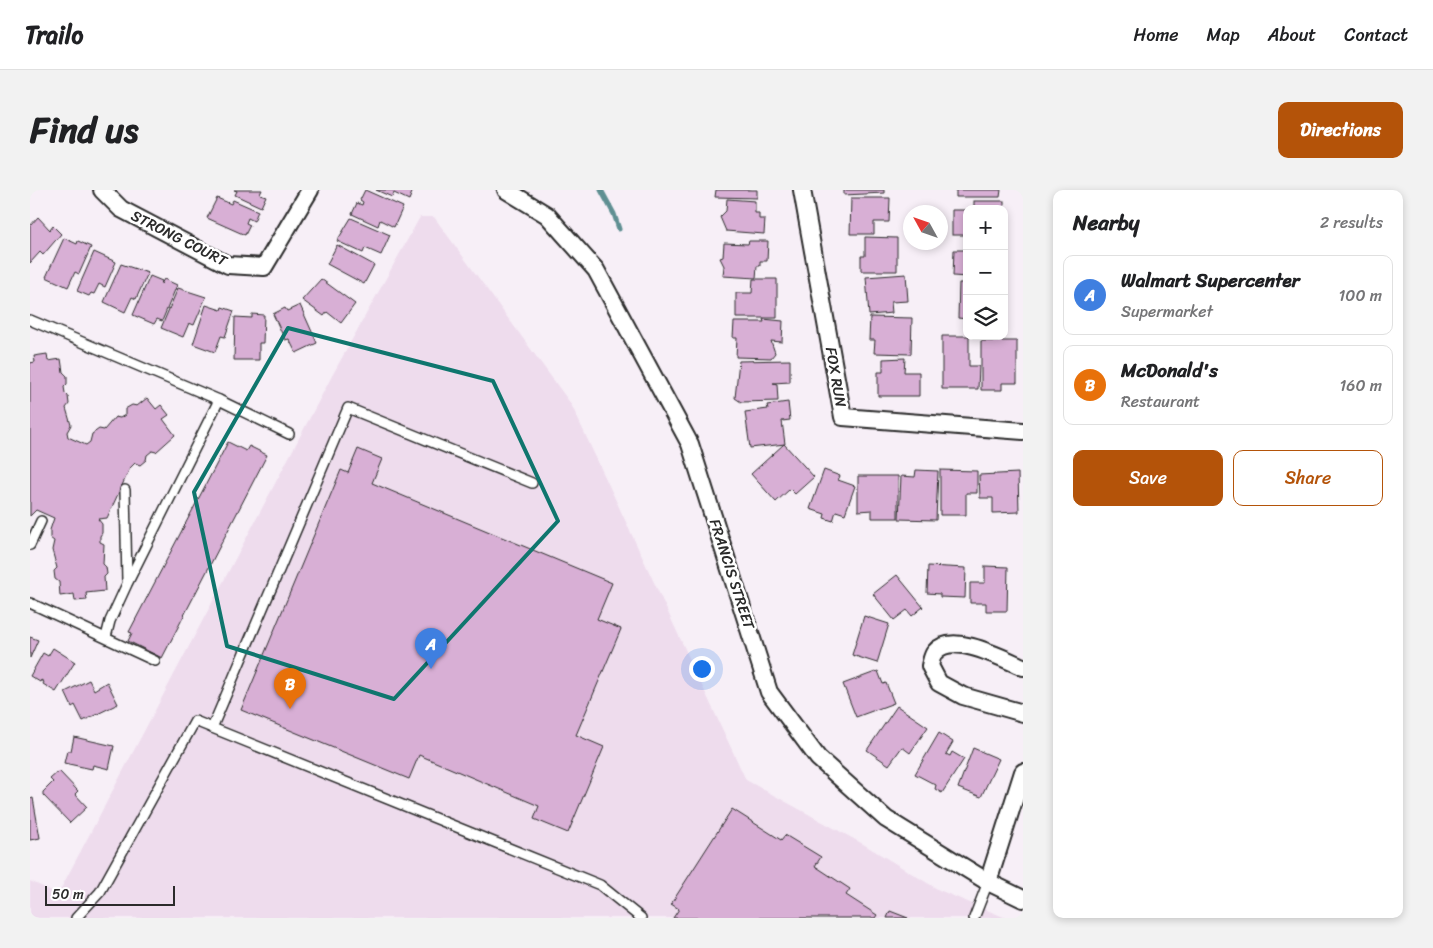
<!DOCTYPE html>
<meta charset="utf-8">
<style>
body{margin:0;font-family:Sriracha,sans-serif;background:#f2f2f2;color:#202124}
.controls{position:absolute;right:15px;top:15px;display:grid;overflow:hidden;border-radius:10px;box-shadow:0 2px 8px #0003}
.controls button{width:45px;height:45px;display:grid;place-items:center;padding:0;border:0;border-bottom:1px solid #e0e0e0;background:#fff;color:#202124;font:25px sans-serif}
.compass{position:absolute;left:873px;top:15px;width:45px;height:45px;border-radius:50%;background:#fff;box-shadow:0 2px 8px #0003;rotate:310deg}
.scale{position:absolute;left:15px;bottom:12px;width:130px;box-sizing:border-box;padding-left:5px;border:2px solid #2b2b2b;border-top:0;font-size:14px;line-height:18px;white-space:nowrap;color:#2b2b2b;-webkit-text-stroke:4px #fff;paint-order:stroke}
.you{position:absolute;left:671px;top:478px;width:18px;height:18px;margin:-12px;border:4px solid #fff;border-radius:50%;background:#1a73e8;box-shadow:0 0 0 8px #1a73e833}
.badge{display:grid;place-items:center;width:32px;height:32px;border-radius:50%;background:#b45309;color:#fff;font-size:16px;font-weight:700}
.pin{position:absolute;translate:-50% -41px;filter:drop-shadow(0 1px 2px #0008)}
.pin::after{content:'';position:absolute;top:26px;width:18px;height:15px;background:inherit;clip-path:polygon(0 0,100% 0,50% 100%)}
.list{margin:0;padding:0;list-style:none}
h2{display:flex;justify-content:space-between;align-items:center;height:65px;margin:0;padding:0 20px;font-size:21px}
h2 small{font-size:16px;font-weight:400;color:#757577}
.list li{display:grid;grid-template-columns:32px 1fr auto;gap:15px;align-items:center;box-sizing:border-box;height:80px;margin:0 10px 10px;padding:0 10px;border:1px solid #e0e0e0;border-radius:10px}
.list b{display:block;font-size:19px;white-space:nowrap}
.list p{margin:0;font-size:16px;white-space:nowrap;color:#757577}
.list em{font-size:16px;font-style:normal;color:#757577}
.actions{display:flex;gap:10px;padding:15px 20px}
.actions a{flex:1;padding:11px 0;border:1px solid #b45309;border-radius:10px;text-align:center;font-size:18px;color:#b45309}
.actions .main{background:#b45309;color:#fff}
.icon{flex:none;width:28px;height:28px;fill:none;stroke:currentColor;stroke-width:2;stroke-linecap:round;stroke-linejoin:round}
.map{position:relative;flex:none;width:993px;height:728px;overflow:hidden;border-radius:10px}
header{display:flex;align-items:center;gap:30px;box-sizing:border-box;height:70px;padding:0 25px;background:#fff;border-bottom:1px solid #e0e0e0}
header strong{font-size:24px}
nav{display:flex;gap:28px;margin-inline-start:auto;font-size:18px}
.intro{display:flex;align-items:center;justify-content:space-between;box-sizing:border-box;height:120px;padding:0 30px}
h1{margin:0;font-size:35px}
.button{padding:12px 22px;border-radius:10px;background:#b45309;color:#fff;font-size:18px;font-weight:700}
main{display:flex;gap:30px;padding:0 30px}
aside{flex:1;background:#fff;border-radius:10px;box-shadow:0 2px 8px #0003}
.map>svg:first-child{display:block}
.built{fill:#eedced}
.lines{fill:none;stroke-linecap:round;stroke-linejoin:round}
.stream{stroke:#5e8f92;stroke-width:5}
.building{fill:#d8afd5;stroke:#2b2b2b}
.lane-casing{stroke:#2b2b2b;stroke-width:12}
.street-casing{stroke:#2b2b2b;stroke-width:20}
.lane{stroke:#fff;stroke-width:9}
.street{stroke:#fff;stroke-width:16}
.marked{fill:none;stroke:#0f766e;stroke-width:4;stroke-linejoin:round}
.labels{text-anchor:middle;dominant-baseline:central;stroke-width:5;stroke-linejoin:round;paint-order:stroke}
.street-label{font-size:15px;fill:#2b2b2b;stroke:#fff}
</style>
<header>
<strong>Trailo</strong>
<nav><a>Home</a><a>Map</a><a>About</a><a>Contact</a></nav>
</header>
<div class="intro"><h1>Find us</h1><a class="button">Directions</a></div>
<main>
<div class="map">
<svg width="993" height="728" viewBox="0 0 993 728">
<rect width="100%" height="100%" fill="#f7eff7"/>
<filter id="ink" filterUnits="userSpaceOnUse"><feTurbulence type="fractalNoise" baseFrequency=".02" numOctaves="2"/><feDisplacementMap in="SourceGraphic" scale="10" xChannelSelector="R" yChannelSelector="G"/><feConvolveMatrix kernelMatrix="1 2 1 2 8 2 1 2 1" color-interpolation-filters="sRGB"/></filter>
<g filter="url(#ink)">
<polygon class="built" points="390,27 404,27 541,214 716,590 833,654 909,700 976,728 0,728 0,691 28,704 303,184"/>
<g class="lines">
<polyline class="stream" points="571,0 584,24 589,39"/>
</g>
<g class="building">
<polygon points="204,0 232,0 230,4 236,6 231,17 205,5 207,1"/>
<polygon points="335,0 373,17 364,37 350,30 348,36 322,24 327,13 332,15 333,12 330,10"/>
<polygon points="346,0 383,0 379,10 364,3 362,7"/>
<polygon points="686,0 727,0 727,8 685,7"/>
<polygon points="814,0 854,0 854,3 814,5"/>
<polygon points="926,0 971,0 970,7 926,7"/>
<polygon points="187,8 201,14 203,10 228,21 224,31 218,28 216,33 220,35 215,45 177,28"/>
<polygon points="821,8 860,8 859,32 844,32 844,44 820,44"/>
<polygon points="697,9 725,11 725,23 729,23 729,29 735,29 734,44 696,41 690,27 696,21"/>
<rect x="944" y="11" width="30" height="8"/>
<rect x="922" y="20" width="15" height="25"/>
<polygon points="8,27 20,40 23,36 31,44 13,65 10,62 0,73 0,36"/>
<polygon points="321,28 360,45 351,65 335,58 333,63 307,51"/>
<polygon points="835,47 867,48 867,81 831,81 831,66 835,66"/>
<polygon points="34,48 47,54 48,51 61,57 49,84 45,82 38,97 16,87"/>
<polygon points="719,51 738,51 737,71 730,71 730,76 727,76 726,88 693,86 694,76 690,68 693,67 694,53 718,54"/>
<polygon points="307,55 344,75 334,94 297,74"/>
<polygon points="924,60 937,60 937,87 923,86"/>
<polygon points="64,62 86,72 75,97 69,94 64,104 61,103 59,106 47,101"/>
<polygon points="91,74 118,83 106,109 102,107 95,122 74,112"/>
<polygon points="876,84 878,111 861,112 862,123 839,125 836,87"/>
<polygon points="120,86 132,91 131,94 134,89 147,95 132,131 127,129 124,134 103,125"/>
<polygon points="291,89 325,114 311,133 297,122 294,126 272,110"/>
<polygon points="723,89 747,89 747,128 706,128 706,103 722,103"/>
<polygon points="929,93 937,93 937,129 928,128"/>
<polygon points="148,98 176,107 164,135 159,133 153,147 131,138"/>
<polygon points="176,115 191,120 192,117 204,121 195,147 191,146 185,162 163,154"/>
<polygon points="270,115 287,153 266,163 259,149 255,150 243,124 255,118 257,121"/>
<polygon points="222,124 234,125 233,153 229,153 229,170 204,170 205,127 222,128"/>
<polygon points="840,127 882,128 881,164 844,163 845,150 839,150"/>
<polygon points="733,129 753,131 752,152 741,151 745,163 741,168 706,167 707,148 703,148 704,132 734,132"/>
<polygon points="912,146 939,146 939,176 949,176 948,199 912,199"/>
<polygon points="951,151 987,151 987,193 972,193 972,200 951,200"/>
<polygon points="17,164 18,171 31,169 33,182 37,186 37,194 34,197 35,203 38,206 39,214 36,218 41,235 37,242 38,247 56,255 60,252 62,244 69,239 74,240 85,227 90,228 95,225 95,219 102,215 107,216 117,208 126,219 131,215 139,225 133,229 145,245 126,262 122,261 117,265 116,270 110,275 105,273 100,278 77,328 68,329 72,334 72,343 70,346 70,352 74,354 73,374 76,377 77,384 74,387 75,401 56,403 57,410 45,411 44,404 30,406 29,392 25,389 24,381 27,378 22,360 24,351 20,348 20,340 24,328 6,320 0,326 0,173 5,172 4,166"/>
<polygon points="875,168 874,182 889,182 889,206 848,206 848,182 853,182 853,169"/>
<polygon points="760,170 760,192 743,193 747,194 748,211 711,212 705,208 709,171"/>
<polygon points="758,212 760,230 752,231 755,254 720,258 715,222 738,219 737,215"/>
<polygon points="198,252 216,261 219,256 237,265 132,468 98,451 102,443 99,442"/>
<polygon points="754,254 784,287 765,304 760,299 746,312 721,284"/>
<polygon points="328,259 352,269 342,293 582,393 567,429 591,439 546,545 574,557 538,643 504,629 509,616 389,565 379,589 211,520 311,280 318,283"/>
<polygon points="794,280 810,286 808,290 825,296 815,324 806,321 803,331 794,328 795,324 780,319"/>
<polygon points="886,280 908,281 906,330 869,329 871,286 885,287"/>
<polygon points="910,280 947,281 947,303 936,303 936,325 910,325"/>
<polygon points="988,283 989,322 963,323 963,308 950,308 949,285"/>
<polygon points="828,286 868,286 868,328 842,328 842,320 828,321"/>
<polygon points="898,376 936,378 935,408 910,407 910,404 897,403"/>
<polygon points="955,376 978,377 977,421 956,421 956,413 940,413 940,393 955,393"/>
<polygon points="867,385 893,417 882,426 877,420 864,430 843,404"/>
<polygon points="834,426 859,434 847,473 822,465"/>
<polygon points="0,447 8,450 0,468"/>
<polygon points="23,458 45,472 26,502 13,494 14,492 11,490 10,492 0,486 13,463 18,466"/>
<polygon points="848,481 853,494 856,493 864,513 826,527 813,494"/>
<polygon points="59,490 64,500 77,492 88,514 53,531 45,515 42,517 35,502"/>
<polygon points="867,516 898,537 880,563 872,557 859,575 837,560"/>
<polygon points="909,543 923,552 916,564 920,566 922,562 934,569 912,603 905,599 906,595 885,584"/>
<polygon points="44,547 84,556 79,579 63,575 62,579 34,573 37,561 41,561"/>
<polygon points="943,558 969,569 951,607 928,598"/>
<polygon points="29,581 48,601 45,604 57,617 40,633 13,605 13,602 23,592 20,589"/>
<polygon points="3,608 10,648 0,650 0,609"/>
<polygon points="702,619 751,650 755,645 791,667 785,676 820,699 816,705 847,725 845,728 643,728 649,719 641,714"/>
<polygon points="860,721 878,728 857,728"/>
</g>
<g class="lines">
<defs>
<g id="lane">
<polyline points="0,130 189,210 259,244"/>
<polyline points="95,300 97,391"/>
<polyline points="0,355 11,331"/>
<polyline points="0,413 125,471"/>
<polyline points="76,447 80,431 97,394 189,210"/>
<polyline points="182,538 318,218 502,293"/>
<polyline points="46,728 70,702 165,531 570,695 611,728"/>
<polyline points="944,728 958,692"/>
</g>
<g id="street">
<polyline points="72,0 91,19 198,75 234,77 280,0"/>
<polyline points="476,0 517,25 566,80 660,254 739,502 788,568 856,629 958,692 993,709"/>
<polyline points="772,0 813,227 993,241"/>
<path d="M993 477C974 469 922 441 905 462 902 465 901 472 900 476L909 493 933 506 993 523"/>
<polyline points="958,692 993,582"/>
</g>
</defs>
<use href="#lane" class="lane-casing"/>
<use href="#street" class="street-casing"/>
<use href="#lane" class="lane"/>
<use href="#street" class="street"/>
</g>
</g>
<path class="marked" d="M258 138 463 191 528 331 364 509 197 456 164 302Z"/>
<g class="labels">
<g class="street-label">
<text transform="translate(149 48) rotate(27)">STRONG COURT</text>
<text transform="translate(806 187) rotate(80)">FOX RUN</text>
<text transform="translate(702 384) rotate(72)">FRANCIS STREET</text>
</g>
</g>
</svg>
<div class="controls">
<button>+</button>
<button>−</button>
<button><svg class="icon" aria-label="layers" viewBox="0 0 24 24"><path d="M12 4l9 5-9 5-9-5zM3 14l9 5 9-5"/></svg></button>
</div>
<svg class="compass" viewBox="-18 -18 36 36"><path d="M0-13l5 13h-10z" fill="#e53935"/><path d="M0 13l5-13h-10z" fill="#757577"/></svg>
<div class="scale">50 m</div>
<div class="you"></div>
<div class="pin badge" style="left:401px;top:479px;background:#3f7fe0">A</div>
<div class="pin badge" style="left:260px;top:519px;background:#e8710a">B</div>
</div>
<aside>
<h2>Nearby<small>2 results</small></h2>
<ul class="list">
<li><span class="badge" style="background:#3f7fe0">A</span><div><b>Walmart Supercenter</b><p>Supermarket</p></div><em>100 m</em></li>
<li><span class="badge" style="background:#e8710a">B</span><div><b>McDonald's</b><p>Restaurant</p></div><em>160 m</em></li>
</ul>
<div class="actions"><a class="main">Save</a><a>Share</a></div>
</aside>
</main>
